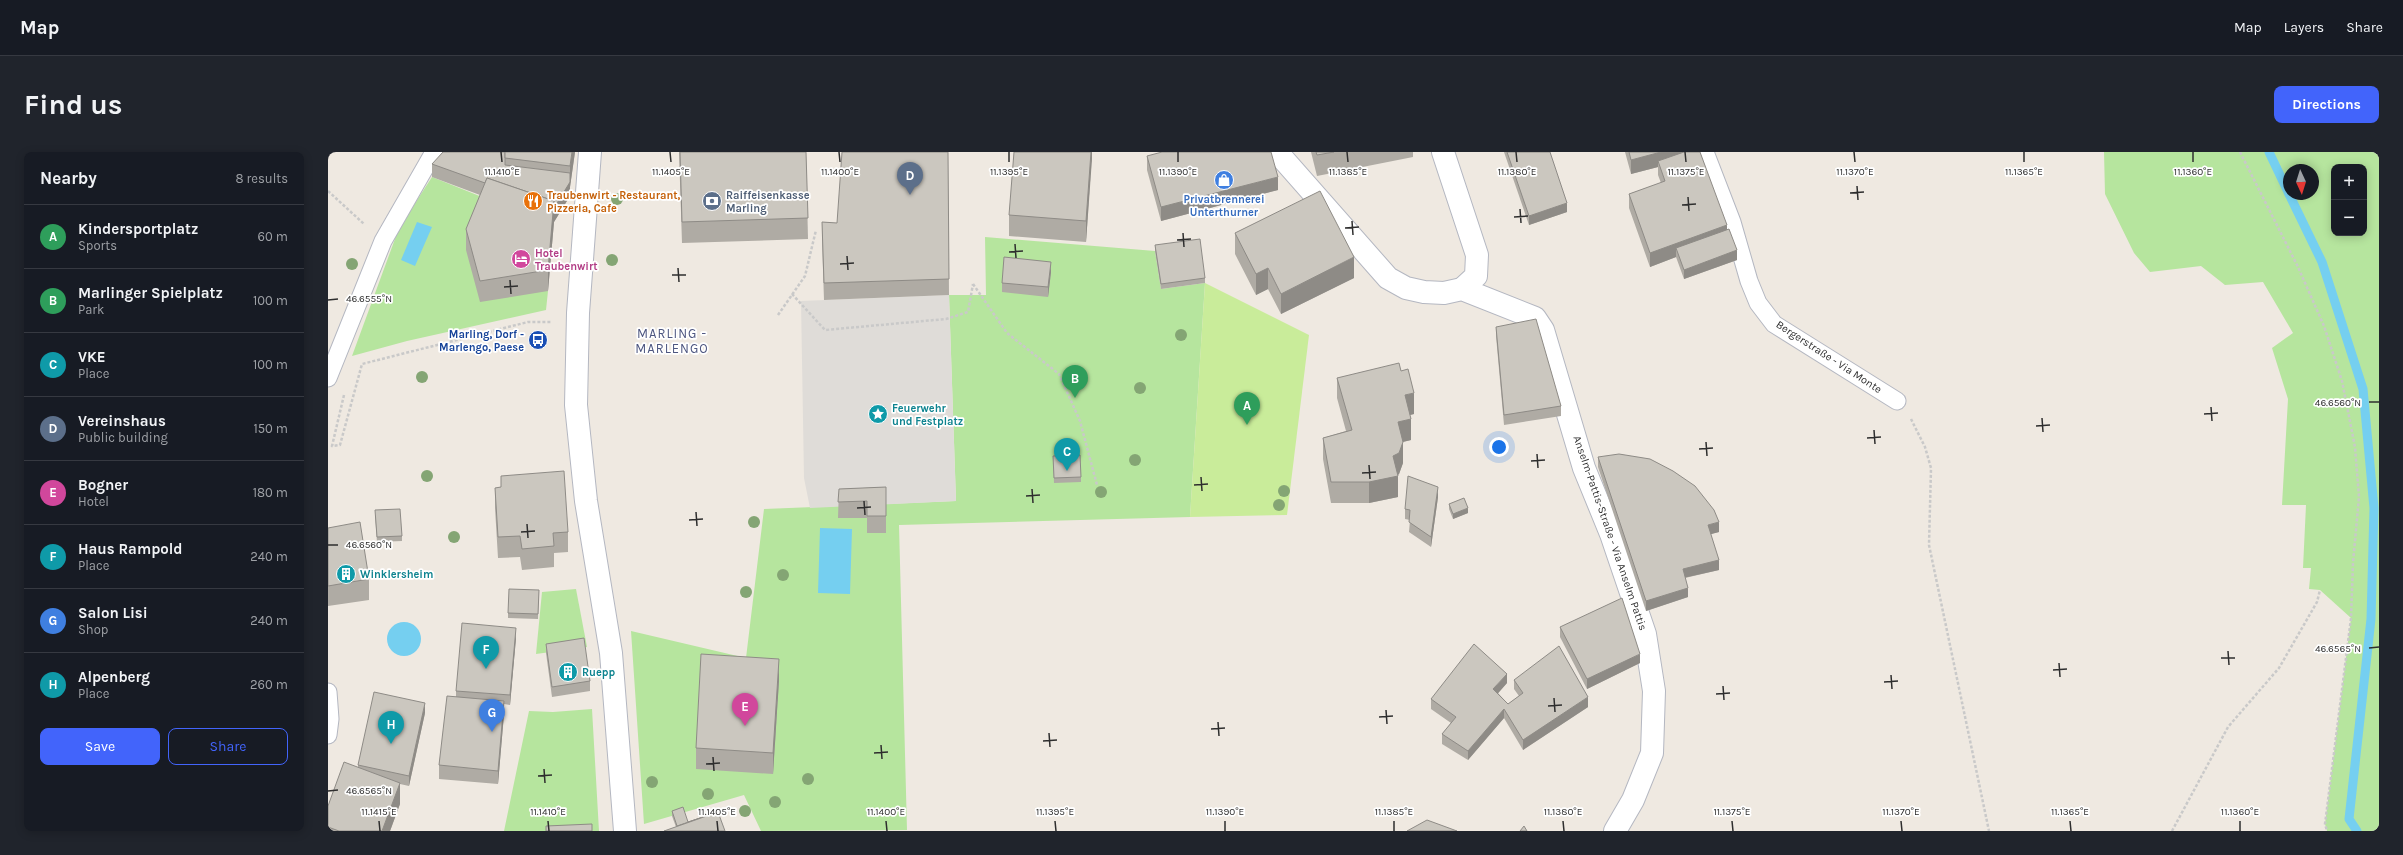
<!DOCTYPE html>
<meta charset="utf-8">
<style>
body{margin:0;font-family:Karla,sans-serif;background:#20242c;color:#f1f3f6}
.controls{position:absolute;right:12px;top:12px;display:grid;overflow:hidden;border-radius:8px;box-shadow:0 2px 10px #0003}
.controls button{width:36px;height:36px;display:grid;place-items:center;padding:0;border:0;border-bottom:1px solid #363941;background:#171b24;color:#f1f3f6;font:20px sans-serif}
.compass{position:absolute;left:1955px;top:12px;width:36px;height:36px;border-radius:50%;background:#171b24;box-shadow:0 2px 10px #0003;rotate:176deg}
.you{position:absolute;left:1171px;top:295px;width:14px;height:14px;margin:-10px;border:3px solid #fff;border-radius:50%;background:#1a73e8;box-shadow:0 0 0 6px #1a73e833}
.badge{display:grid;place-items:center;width:26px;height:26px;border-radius:50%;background:#4264fb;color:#fff;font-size:13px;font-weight:700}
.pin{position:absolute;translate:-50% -33px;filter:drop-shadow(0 1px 2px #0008)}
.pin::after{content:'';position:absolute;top:21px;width:14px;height:12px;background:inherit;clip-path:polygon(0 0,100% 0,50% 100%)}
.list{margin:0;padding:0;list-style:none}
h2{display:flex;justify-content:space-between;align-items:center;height:52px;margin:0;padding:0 16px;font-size:17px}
h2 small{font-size:13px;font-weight:400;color:#9ea1a6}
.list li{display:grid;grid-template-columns:26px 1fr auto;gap:12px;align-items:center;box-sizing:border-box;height:64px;padding:0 16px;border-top:1px solid #363941}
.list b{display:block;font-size:15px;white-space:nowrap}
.list p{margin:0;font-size:13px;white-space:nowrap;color:#9ea1a6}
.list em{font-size:13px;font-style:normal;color:#9ea1a6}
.actions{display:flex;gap:8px;padding:12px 16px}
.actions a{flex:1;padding:9px 0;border:1px solid #4264fb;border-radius:8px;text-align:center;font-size:14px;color:#4264fb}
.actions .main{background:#4264fb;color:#fff}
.map{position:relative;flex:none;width:2051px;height:679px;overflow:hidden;border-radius:8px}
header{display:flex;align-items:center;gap:24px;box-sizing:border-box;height:56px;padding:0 20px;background:#171b24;border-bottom:1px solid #363941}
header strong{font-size:19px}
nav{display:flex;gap:22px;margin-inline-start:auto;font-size:14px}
.intro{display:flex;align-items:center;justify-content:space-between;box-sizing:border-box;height:96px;padding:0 24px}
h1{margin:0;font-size:28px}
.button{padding:10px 18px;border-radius:8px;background:#4264fb;color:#fff;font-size:14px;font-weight:700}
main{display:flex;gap:24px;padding:0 24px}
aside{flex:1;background:#171b24;border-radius:8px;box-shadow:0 2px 10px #0003}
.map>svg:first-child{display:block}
.green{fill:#b6e59e;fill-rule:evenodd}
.pitch{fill:#c9ec9a}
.plaza{fill:#dfdcd8}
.water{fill:#75cff0}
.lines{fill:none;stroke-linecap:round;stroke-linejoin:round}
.stream{stroke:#75cff0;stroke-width:9}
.service-casing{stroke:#b4b7c1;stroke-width:19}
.minor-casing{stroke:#b4b7c1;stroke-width:24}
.tertiary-casing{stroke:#b4b7c1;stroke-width:24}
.path{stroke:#c9c9c9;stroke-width:2.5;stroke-dasharray:3 2;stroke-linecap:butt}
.service{stroke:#fff;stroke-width:17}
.minor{stroke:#fff;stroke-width:22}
.tertiary{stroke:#fff;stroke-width:22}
.tree{fill:#84a574}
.wall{fill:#afaba4}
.shaded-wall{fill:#8e8b86}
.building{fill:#cbc7bf;stroke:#8e8b86}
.ticks{fill:none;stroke:#2e2e2e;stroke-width:1.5}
.labels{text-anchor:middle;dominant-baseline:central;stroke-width:3.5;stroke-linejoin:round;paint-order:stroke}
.food-label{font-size:11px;font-weight:bold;fill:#c56008;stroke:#fff;text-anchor:start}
.service-label{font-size:11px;font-weight:bold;fill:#4e5e75;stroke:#fff;text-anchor:start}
.shop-label{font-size:11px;font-weight:bold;fill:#366cbe;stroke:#fff}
.hotel-label{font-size:11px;font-weight:bold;fill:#b23c85;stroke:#fff;text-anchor:start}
.transit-label{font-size:11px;font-weight:bold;fill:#164399;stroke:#fff;text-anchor:end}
.street-label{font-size:11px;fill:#2e2e2e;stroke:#fff}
.culture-label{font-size:11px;font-weight:bold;fill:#0d838f;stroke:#fff;text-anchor:start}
.quarter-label{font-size:13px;letter-spacing:1px;fill:#4d5680;stroke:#fff}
.ticks-label{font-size:10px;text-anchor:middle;fill:#2e2e2e;stroke:#fff;stroke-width:3.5;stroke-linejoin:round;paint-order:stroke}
</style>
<header>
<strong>Map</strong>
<nav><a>Map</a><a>Layers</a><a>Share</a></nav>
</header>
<div class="intro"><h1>Find us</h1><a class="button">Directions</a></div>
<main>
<aside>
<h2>Nearby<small>8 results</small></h2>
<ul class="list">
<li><span class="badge" style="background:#2e9e5b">A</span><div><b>Kindersportplatz</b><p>Sports</p></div><em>60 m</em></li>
<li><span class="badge" style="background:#2e9e5b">B</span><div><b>Marlinger Spielplatz</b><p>Park</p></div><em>100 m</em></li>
<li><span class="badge" style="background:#0f9aa8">C</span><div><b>VKE</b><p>Place</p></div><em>100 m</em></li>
<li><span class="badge" style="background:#5c6f8a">D</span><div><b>Vereinshaus</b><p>Public building</p></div><em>150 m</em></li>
<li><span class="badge" style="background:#d1479c">E</span><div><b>Bogner</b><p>Hotel</p></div><em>180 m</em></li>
<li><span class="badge" style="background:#0f9aa8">F</span><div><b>Haus Rampold</b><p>Place</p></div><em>240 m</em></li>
<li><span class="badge" style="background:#3f7fe0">G</span><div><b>Salon Lisi</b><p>Shop</p></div><em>240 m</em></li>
<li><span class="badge" style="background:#0f9aa8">H</span><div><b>Alpenberg</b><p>Place</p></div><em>260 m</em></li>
</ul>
<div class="actions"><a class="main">Save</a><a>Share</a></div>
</aside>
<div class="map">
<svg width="2051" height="679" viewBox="0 0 2051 679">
<rect width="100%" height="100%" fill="#efe9e1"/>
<g class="green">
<path d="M1776 0H2051V679H1999L1997 672 2023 466 1992 438 1981 437 1983 416H1975L1978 353H1954L1960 247 1944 196 1965 181 1935 130 1897 133 1873 114 1822 120 1806 101 1777 42ZM2006 15H2036V81H2006ZM1961 18H1985V42H1961Z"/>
<polygon points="104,25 159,47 220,139 218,158 79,189 24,204 71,76"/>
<polygon points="657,85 827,99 833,137 877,131 862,365 571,373 579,678 433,679 416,643 316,672 303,479 418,506 436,357 511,354 539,366 558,381 558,352 628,349 621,143 658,143"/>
<polygon points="248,437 259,495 208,502 214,440"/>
<polygon points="264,557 271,679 176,679 201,559 225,560"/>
</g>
<polygon class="pitch" points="877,131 981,183 959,363 862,365"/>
<polygon class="plaza" points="621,143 628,349 482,356 476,326 473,149"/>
<g class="water">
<polygon points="89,70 104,75 87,114 73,108"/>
<polygon points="492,376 524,377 522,442 490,441"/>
<circle cx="76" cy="487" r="17"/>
</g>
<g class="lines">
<g class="stream">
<polyline points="1941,0 1961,42"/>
<polyline points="1961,42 1994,110 2035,237 2046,356 2043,467 2021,667 2029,679"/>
</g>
<defs>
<g id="service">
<polyline points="1377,0 1404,70 1421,129 1430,151 1446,172 1569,249"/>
<polyline points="0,226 55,89 106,0"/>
<polyline points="0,540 2,567 0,583"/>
</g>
<g id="minor">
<polyline points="949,0 1060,126 1078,136 1096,140 1116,141 1134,137 1207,166 1215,178 1256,316 1283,382 1317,482 1326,539 1324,601 1305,648 1287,679"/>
<polyline points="1115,0 1149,103 1148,124 1134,137"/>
</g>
<polyline id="tertiary" points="262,0 250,161 248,253 258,349 283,501 297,679"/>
</defs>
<use href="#service" class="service-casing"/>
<use href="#minor" class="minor-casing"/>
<use href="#tertiary" class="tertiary-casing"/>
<g class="path">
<polyline points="1912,0 1970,115 1996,174 2014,229 2027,295 2031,345 2025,411 2023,466 1997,672 1999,679"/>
<polyline points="0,39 36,72"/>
<polyline points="645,132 679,181 731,222 752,269 769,333"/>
<polyline points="464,142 497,178 618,167 640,160 645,132"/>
<polyline points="450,163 477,124 488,78"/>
<polyline points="16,243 4,294 12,293 34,212 200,170 223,170"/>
<polyline points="1583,267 1597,295 1603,316 1601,393 1661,679"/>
<polyline points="1844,679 1900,575 1951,516 1989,450 1992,438"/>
</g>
<use href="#service" class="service"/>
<use href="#minor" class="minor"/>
<use href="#tertiary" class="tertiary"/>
</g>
<g class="tree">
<circle cx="289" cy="47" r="6"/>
<circle cx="284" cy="108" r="6"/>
<circle cx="24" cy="112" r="6"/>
<circle cx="853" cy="183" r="6"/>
<circle cx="94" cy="225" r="6"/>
<circle cx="812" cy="236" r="6"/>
<circle cx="807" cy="308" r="6"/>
<circle cx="99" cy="324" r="6"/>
<circle cx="956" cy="339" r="6"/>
<circle cx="773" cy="340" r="6"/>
<circle cx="951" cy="353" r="6"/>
<circle cx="426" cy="370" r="6"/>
<circle cx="126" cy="385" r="6"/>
<circle cx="455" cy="423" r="6"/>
<circle cx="418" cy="440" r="6"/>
<circle cx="480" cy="627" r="6"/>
<circle cx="324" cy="630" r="6"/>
<circle cx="380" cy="642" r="6"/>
<circle cx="447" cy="650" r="6"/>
<circle cx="417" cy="659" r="6"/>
</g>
<g class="wall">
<polygon points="247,0 242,35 242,44 226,70 220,139 152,150 138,98 138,77 152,43 104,25 104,12"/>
<polygon points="351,0 478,0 480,87 354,91"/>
<polygon points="620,0 621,143 496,148 494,87 494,70 509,71"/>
<polygon points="764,0 758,90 681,84 681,63"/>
<polygon points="983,0 1085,0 1085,5 989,24"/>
<polygon points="1176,0 1222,0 1239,60 1201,73"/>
<polygon points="1297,0 1372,0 1409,108 1356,127 1348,105 1322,115 1301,56 1301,42 1333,31 1330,23 1330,15 1303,22"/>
<polygon points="819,4 950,38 833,69 819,18"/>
<polygon points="907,81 1026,126 953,162 940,137 928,143 907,102"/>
<polygon points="827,93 877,126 877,131 833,137 827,99"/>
<polygon points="723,120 720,145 674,140 674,131"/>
<polygon points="1168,175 1233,254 1233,264 1176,273 1168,184"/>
<polygon points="1073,219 1086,262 1082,263 1083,288 1075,290 1075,311 1071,322 1070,323 1070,345 1041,351 1003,351 995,307 995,286 1018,279 1009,246 1009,226"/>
<polygon points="725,304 753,325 753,330 726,331"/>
<polygon points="1270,305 1391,380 1382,382 1391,418 1357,426 1360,445 1318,459 1270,315"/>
<polygon points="173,324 240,380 240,400 226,401 226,415 194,418 192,405 170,406 167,356 167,336 173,335"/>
<polygon points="558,335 558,381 539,381 539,366 510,366 511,337"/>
<polygon points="1110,345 1103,395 1081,380 1082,368 1077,367 1077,357"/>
<polygon points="1121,352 1140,361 1125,367 1121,357"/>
<polygon points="47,363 74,384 74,389 49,390"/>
<polygon points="0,376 41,427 41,448 0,454"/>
<polygon points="211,438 210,467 180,466 180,461"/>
<polygon points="1232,475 1312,511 1259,537 1232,485"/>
<polygon points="188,486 182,553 176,552 176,562 170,632 111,627 111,613 128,544 128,539"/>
<polygon points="218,492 262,529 262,539 224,545 218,501"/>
<polygon points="451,528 445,622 368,617 368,596"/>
<polygon points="1186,528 1260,555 1195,598 1176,566 1140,608 1114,592 1114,582 1123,571 1103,557 1103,547 1179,531 1170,541 1180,552 1191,544 1186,537"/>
<polygon points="97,561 81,634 72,632 72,652 62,679 0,679 0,654 30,615 30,613"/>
<polygon points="344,659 360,670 348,675 344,664"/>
</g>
<g class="shaded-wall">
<polygon points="244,0 247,0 242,35 242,44 226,70 220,139 220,118 226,49 242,30 242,14"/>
<polygon points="763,0 764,0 764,7 758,90 758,69"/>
<polygon points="1333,0 1362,0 1330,9 1330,15 1303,22 1303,8"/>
<polygon points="950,25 950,38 833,69 833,55"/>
<polygon points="1239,51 1239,60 1201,73 1201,64"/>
<polygon points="1399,73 1399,87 1348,96 1348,105 1322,115 1322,101"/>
<polygon points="1409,98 1409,108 1356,127 1356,118"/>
<polygon points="1026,105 1026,126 953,162 953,142"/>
<polygon points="723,110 723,120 720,145 720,135"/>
<polygon points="940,116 940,137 928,143 928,122"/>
<polygon points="1086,241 1086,262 1077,264 1077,243"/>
<polygon points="1083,267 1083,288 1070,291 1070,270"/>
<polygon points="1075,290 1075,311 1071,322 1066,325 1070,324 1070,345 1041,351 1041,330"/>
<polygon points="1110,335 1110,345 1103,395 1103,385"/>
<polygon points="1140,356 1140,361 1125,367 1125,362"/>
<polygon points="1391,370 1391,380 1380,383 1380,373"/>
<polygon points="1391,408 1391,418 1355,426 1355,417"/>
<polygon points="1360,436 1360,445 1318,459 1318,449"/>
<polygon points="188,476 188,486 182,553 182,543"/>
<polygon points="1312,502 1312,511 1259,537 1259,527"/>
<polygon points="451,507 451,528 445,622 445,601"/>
<polygon points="1179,522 1179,531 1165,547 1165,537"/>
<polygon points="1260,545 1260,555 1195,598 1195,588"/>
<polygon points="176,549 176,562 170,632 170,619"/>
<polygon points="97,551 97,561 81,634 81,624"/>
<polygon points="1176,557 1176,566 1140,608 1140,599"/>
<polygon points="72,631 72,652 62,679 54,679"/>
</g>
<g class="building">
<polygon points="115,0 177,0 177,13 242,21 242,30 226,56 226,49 159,26 157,31 104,12"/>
<polygon points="177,0 244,0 242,14 177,6"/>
<polygon points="352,0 478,0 480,66 354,70"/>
<polygon points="514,0 620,0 621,127 496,131 494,70 509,71"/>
<polygon points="686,0 763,0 758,69 681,63"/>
<polygon points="834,0 943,0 950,25 833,55 819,4"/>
<polygon points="988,0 1006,0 989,3"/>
<polygon points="1179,0 1222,0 1239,51 1201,64"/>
<polygon points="1301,0 1333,0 1303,8"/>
<polygon points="1356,0 1372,0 1399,73 1322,101 1301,42 1337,29 1330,9"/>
<polygon points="159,26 226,49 220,118 152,129 138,77"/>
<polygon points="992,39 1026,105 953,142 940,116 928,122 907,81"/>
<polygon points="1401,77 1409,98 1356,118 1348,96"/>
<polygon points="872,87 877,126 833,132 827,93"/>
<polygon points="676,105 723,110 720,135 674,131"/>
<polygon points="1208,167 1233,254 1176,263 1168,175"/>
<polygon points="1071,211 1073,219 1080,217 1086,241 1077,243 1083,267 1070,270 1075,290 1071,301 1065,304 1070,324 1041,330 1003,330 995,286 1024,278 1009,226"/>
<polygon points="1291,302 1322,307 1345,319 1367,334 1386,358 1391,370 1380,373 1391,408 1355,417 1360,436 1318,449 1270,305"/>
<polygon points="752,303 753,325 726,326 725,304"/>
<polygon points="236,319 240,380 225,381 226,394 194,397 192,384 170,385 167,336 173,335 173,324"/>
<polygon points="1080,324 1110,335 1103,385 1081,370 1082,358 1077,357"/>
<polygon points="558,335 558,364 539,364 539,349 510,350 511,337"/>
<polygon points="1136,346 1140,356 1125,362 1121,352"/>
<polygon points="72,357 74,384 49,385 47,358"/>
<polygon points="32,370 41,427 0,434 0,376"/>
<polygon points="181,437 211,438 210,462 180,461"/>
<polygon points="1294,446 1312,502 1259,527 1232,475"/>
<polygon points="134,471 188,476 182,543 128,539"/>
<polygon points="256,486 262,529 224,535 218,492"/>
<polygon points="1146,492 1179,522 1165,537 1180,552 1195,541 1186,528 1231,494 1260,545 1195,588 1176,557 1140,599 1114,582 1128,565 1103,547"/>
<polygon points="373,502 451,507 445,601 368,596"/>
<polygon points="46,540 97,551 81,624 30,613"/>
<polygon points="119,544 176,549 170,619 111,613"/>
<polygon points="16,610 72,631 54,679 11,679 0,675 0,654"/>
<polygon points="355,655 360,670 375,665 349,674 344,659"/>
<polygon points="390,660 397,679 336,679"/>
<polygon points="1099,668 1129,679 1079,679"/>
<polygon points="264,672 264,679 218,679 218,674"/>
<polygon points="1196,674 1199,679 1192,679"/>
</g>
<path class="ticks" d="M173 0 174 10M342 0 343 10M511 0 512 10M681 0V10M850 0V10M1019 0 1020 10M1188 0 1189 10M1357 0 1358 10M1526 0 1527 10M1696 0V10M1865 0V10M1529 34 1530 48M1522 41 1536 40M1360 45 1361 59M1354 53 1368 52M1192 57 1193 71M1186 65 1200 64M1024 69 1025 83M1017 76 1031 75M855 81 856 95M849 88 863 87M687 92 688 106M681 100 695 99M519 104 520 118M512 112 526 111M350 116 351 130M344 123H358M182 128 183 142M176 135 190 134M0 148 10 147M2041 250H2051M1883 255 1884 269M1876 262 1890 261M1714 266 1715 280M1708 274 1722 273M1546 278 1547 292M1539 286 1553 285M1378 290 1379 304M1371 297 1385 296M1209 302 1210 316M1203 309 1217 308M1041 313 1042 327M1034 321 1048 320M873 325 874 339M866 333 880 332M704 337 705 351M698 344 712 343M536 349 537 363M529 356 543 355M368 360 369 374M361 368 375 367M199 372 200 386M193 380 207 379M0 393H10M2041 496 2051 495M1900 499 1901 513M1893 506H1907M1731 511 1732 525M1725 518 1739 517M1563 523 1564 537M1556 530 1570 529M1395 534 1396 548M1388 542 1402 541M1226 546 1227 560M1220 554 1234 553M1058 558 1059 572M1051 565 1065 564M890 570 891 584M883 577 897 576M721 581 722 595M715 589 729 588M553 593 554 607M546 601 560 600M385 605 386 619M378 612 392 611M216 617 217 631M210 624 224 623M0 639 10 638M51 669 52 679M220 669 221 679M389 669 390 679M558 669 559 679M727 669 728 679M897 669V679M1066 669V679M1235 669 1236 679M1404 669 1405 679M1573 669 1574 679M1742 669 1743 679M1912 669V679"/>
<defs>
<symbol id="shop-disc" viewBox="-11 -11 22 22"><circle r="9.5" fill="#3f7fe0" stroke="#fff"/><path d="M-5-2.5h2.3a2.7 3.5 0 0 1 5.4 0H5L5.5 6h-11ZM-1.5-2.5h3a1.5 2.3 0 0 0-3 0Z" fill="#fff"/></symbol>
<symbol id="restaurant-disc" viewBox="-11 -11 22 22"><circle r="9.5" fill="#e8710a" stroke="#fff"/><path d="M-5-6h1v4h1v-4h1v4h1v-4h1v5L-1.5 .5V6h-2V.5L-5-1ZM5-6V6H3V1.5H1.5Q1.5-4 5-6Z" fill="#fff"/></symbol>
<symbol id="bank-disc" viewBox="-11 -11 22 22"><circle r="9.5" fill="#5c6f8a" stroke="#fff"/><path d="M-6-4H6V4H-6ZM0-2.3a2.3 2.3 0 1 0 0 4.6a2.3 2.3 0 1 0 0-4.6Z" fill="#fff"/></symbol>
<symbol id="hotel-disc" viewBox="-11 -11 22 22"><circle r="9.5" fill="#d1479c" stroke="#fff"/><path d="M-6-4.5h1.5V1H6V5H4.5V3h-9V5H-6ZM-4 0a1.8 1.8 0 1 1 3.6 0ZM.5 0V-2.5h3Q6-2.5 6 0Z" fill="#fff"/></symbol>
<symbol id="bus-disc" viewBox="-11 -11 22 22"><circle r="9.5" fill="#1a4fb4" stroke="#fff"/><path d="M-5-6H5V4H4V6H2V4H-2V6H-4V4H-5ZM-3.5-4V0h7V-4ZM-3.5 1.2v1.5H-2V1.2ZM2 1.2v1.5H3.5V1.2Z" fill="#fff"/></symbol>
<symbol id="sight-disc" viewBox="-11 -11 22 22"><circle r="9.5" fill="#0f9aa8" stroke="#fff"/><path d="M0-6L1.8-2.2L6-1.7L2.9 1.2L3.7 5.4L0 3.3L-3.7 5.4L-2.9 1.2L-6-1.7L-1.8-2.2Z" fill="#fff"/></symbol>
<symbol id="building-disc" viewBox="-11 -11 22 22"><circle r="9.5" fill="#0f9aa8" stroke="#fff"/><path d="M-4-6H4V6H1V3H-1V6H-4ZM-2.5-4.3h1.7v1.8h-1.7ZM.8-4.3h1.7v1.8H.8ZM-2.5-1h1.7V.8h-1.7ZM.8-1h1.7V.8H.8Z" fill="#fff"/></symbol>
</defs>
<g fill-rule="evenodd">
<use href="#shop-disc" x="885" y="17" width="22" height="22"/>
<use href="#restaurant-disc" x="194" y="38" width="22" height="22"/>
<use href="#bank-disc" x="373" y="38" width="22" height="22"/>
<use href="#hotel-disc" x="182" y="96" width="22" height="22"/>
<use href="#bus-disc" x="199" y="177" width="22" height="22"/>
<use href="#sight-disc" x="539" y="251" width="22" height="22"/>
<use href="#building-disc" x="7" y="411" width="22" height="22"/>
<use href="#building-disc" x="229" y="509" width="22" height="22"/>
</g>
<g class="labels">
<g class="food-label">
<text x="219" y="43">Traubenwirt - Restaurant,<tspan x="219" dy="13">Pizzeria, Cafe</tspan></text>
</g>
<g class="service-label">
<text x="398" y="43">Raiffeisenkasse<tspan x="398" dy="13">Marling</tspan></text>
</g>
<g class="shop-label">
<text x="896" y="47">Privatbrennerei<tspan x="896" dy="13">Unterthurner</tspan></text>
</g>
<g class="hotel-label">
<text x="207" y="101">Hotel<tspan x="207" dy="13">Traubenwirt</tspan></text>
</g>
<g class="transit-label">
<text x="196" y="182">Marling, Dorf -<tspan x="196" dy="13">Marlengo, Paese</tspan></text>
</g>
<g class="street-label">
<text transform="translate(1501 205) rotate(33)">Bergerstraße - Via Monte</text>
<text transform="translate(1282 381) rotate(71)">Anselm-Pattis-Straße - Via Anselm Pattis</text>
</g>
<g class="culture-label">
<text x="564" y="256">Feuerwehr<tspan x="564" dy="13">und Festplatz</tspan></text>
<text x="32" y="422">Winklersheim</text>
<text x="254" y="520">Ruepp</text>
</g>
<g class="quarter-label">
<text x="344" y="181">MARLING -<tspan x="344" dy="15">MARLENGO</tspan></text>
</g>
</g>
<g class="ticks-label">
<text x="174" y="23">11.1410°E</text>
<text x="343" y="23">11.1405°E</text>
<text x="512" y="23">11.1400°E</text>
<text x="681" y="23">11.1395°E</text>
<text x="850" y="23">11.1390°E</text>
<text x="1527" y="23">11.1370°E</text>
<text x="1020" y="23">11.1385°E</text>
<text x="1189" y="23">11.1380°E</text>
<text x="1358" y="23">11.1375°E</text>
<text x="1696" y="23">11.1365°E</text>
<text x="1865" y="23">11.1360°E</text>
<text x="41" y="150">46.6555°N</text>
<text x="2010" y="254">46.6560°N</text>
<text x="41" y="396">46.6560°N</text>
<text x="2010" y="500">46.6565°N</text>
<text x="41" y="642">46.6565°N</text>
<text x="51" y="663">11.1415°E</text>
<text x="220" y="663">11.1410°E</text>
<text x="389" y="663">11.1405°E</text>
<text x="558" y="663">11.1400°E</text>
<text x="727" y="663">11.1395°E</text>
<text x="897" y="663">11.1390°E</text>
<text x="1066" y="663">11.1385°E</text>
<text x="1235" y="663">11.1380°E</text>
<text x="1404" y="663">11.1375°E</text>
<text x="1573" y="663">11.1370°E</text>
<text x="1742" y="663">11.1365°E</text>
<text x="1912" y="663">11.1360°E</text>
</g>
</svg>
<div class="controls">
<button>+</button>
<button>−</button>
</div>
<svg class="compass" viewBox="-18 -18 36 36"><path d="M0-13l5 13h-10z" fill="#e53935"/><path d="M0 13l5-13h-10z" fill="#9ea1a6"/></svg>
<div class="you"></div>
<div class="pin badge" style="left:919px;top:273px;background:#2e9e5b">A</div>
<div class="pin badge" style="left:747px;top:246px;background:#2e9e5b">B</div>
<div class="pin badge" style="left:739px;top:319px;background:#0f9aa8">C</div>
<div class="pin badge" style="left:582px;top:43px;background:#5c6f8a">D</div>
<div class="pin badge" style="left:417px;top:574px;background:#d1479c">E</div>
<div class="pin badge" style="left:158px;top:517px;background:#0f9aa8">F</div>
<div class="pin badge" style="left:164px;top:580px;background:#3f7fe0">G</div>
<div class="pin badge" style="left:63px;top:592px;background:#0f9aa8">H</div>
</div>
</main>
